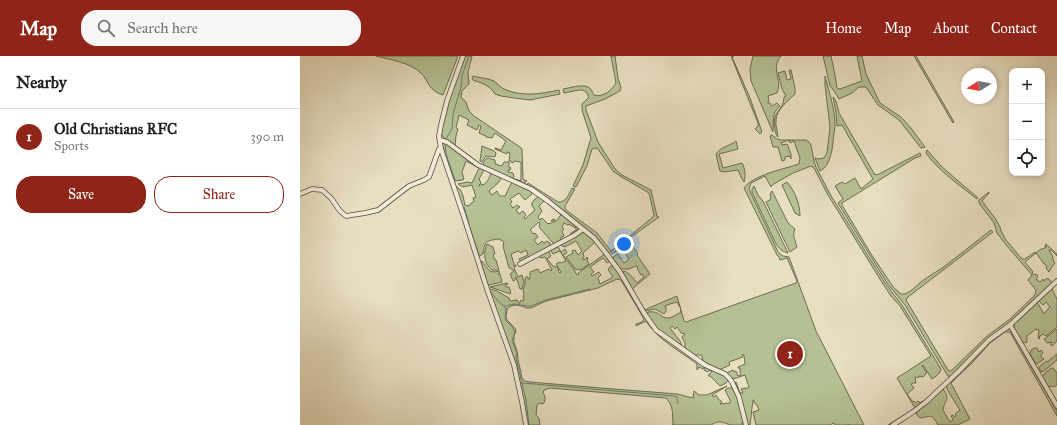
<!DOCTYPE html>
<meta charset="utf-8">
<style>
body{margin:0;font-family:"IM FELL Great Primer",serif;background:#f6f6f6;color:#202124}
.controls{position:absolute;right:12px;top:12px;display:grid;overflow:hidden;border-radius:8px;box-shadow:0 2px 6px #0003}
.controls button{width:36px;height:36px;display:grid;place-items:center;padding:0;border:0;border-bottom:1px solid #e0e0e0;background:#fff;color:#202124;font:20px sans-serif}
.compass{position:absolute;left:661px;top:12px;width:36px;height:36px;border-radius:50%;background:#fff;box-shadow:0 2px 6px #0003;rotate:259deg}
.you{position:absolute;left:324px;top:188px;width:14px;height:14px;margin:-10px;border:3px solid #fff;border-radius:50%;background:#1a73e8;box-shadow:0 0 0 6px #1a73e833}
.badge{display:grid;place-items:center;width:26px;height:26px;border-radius:50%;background:#8f2418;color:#fff;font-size:13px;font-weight:700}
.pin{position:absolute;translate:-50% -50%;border:2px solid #fff;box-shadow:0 1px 4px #0006}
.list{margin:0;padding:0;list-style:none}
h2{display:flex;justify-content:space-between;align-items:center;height:52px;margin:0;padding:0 16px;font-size:17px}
h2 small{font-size:13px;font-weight:400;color:#757577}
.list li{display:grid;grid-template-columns:26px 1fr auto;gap:12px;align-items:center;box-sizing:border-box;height:56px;padding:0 16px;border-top:1px solid #e0e0e0}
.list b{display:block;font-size:15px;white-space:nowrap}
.list p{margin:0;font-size:13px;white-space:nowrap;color:#757577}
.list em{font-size:13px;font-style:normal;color:#757577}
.actions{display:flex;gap:8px;padding:12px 16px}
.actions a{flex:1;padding:9px 0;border:1px solid #8f2418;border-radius:16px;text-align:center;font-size:14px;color:#8f2418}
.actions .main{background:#8f2418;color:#fff}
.icon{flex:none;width:22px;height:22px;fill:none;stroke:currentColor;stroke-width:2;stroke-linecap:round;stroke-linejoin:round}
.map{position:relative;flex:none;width:757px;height:369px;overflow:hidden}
header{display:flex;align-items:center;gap:24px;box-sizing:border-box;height:56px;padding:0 20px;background:#8f2418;color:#fff}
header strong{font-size:19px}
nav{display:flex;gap:22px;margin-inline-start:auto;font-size:14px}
.search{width:280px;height:36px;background:#f6f6f6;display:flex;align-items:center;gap:10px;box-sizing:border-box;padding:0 14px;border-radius:16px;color:#757577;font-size:15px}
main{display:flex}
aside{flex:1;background:#fff}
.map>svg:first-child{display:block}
.green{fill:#b5c194;stroke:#6c6c53}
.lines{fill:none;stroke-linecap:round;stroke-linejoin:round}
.stream{stroke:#697a71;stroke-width:1}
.minor-casing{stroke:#544a3e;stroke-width:5.5}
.minor{stroke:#f0ead7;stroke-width:4}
</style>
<header>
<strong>Map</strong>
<div class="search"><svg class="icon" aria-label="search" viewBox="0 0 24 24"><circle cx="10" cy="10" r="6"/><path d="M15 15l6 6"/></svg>Search here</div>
<nav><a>Home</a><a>Map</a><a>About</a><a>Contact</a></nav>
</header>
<main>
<aside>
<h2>Nearby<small></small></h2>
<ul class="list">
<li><span class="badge">1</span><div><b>Old Christians RFC</b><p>Sports</p></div><em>390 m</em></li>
</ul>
<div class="actions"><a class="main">Save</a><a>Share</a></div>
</aside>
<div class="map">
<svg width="757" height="369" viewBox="0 0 757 369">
<rect width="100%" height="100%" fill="#e8dec1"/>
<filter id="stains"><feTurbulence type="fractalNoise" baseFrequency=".005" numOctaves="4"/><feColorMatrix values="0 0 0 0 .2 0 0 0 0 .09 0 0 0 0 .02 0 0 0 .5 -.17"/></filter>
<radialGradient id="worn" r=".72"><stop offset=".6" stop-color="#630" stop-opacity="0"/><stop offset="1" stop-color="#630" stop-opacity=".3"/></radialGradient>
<g class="green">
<path d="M76 0H158L143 39C128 34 130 27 121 17 109 6 91 4 76 0Z"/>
<polygon points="164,0 172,0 168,16 169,28 162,35 161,41 166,46 169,55 174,60 217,89 220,91 222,93 223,122 224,124 227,125 223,128 216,124 215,123 221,125 221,106 214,105 213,107 211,106 211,105 209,105 210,97 207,96 207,98 195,93 195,92 201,94 206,85 195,77 192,82 186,81 186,80 179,77 181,70 179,69 177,74 167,69 169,64 159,59 156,72 158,73 156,80 155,90 144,82 141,78 146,49"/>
<path d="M311 0H315L318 22 321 32 320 35 305 43 286 50V54L298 86 315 113 322 119 351 134 357 160 359 161 309 197 307 196 297 182 292 178 227 129 228 127 258 146C266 147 269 138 272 132L275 133 265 150V152L266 154 297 177 311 195 352 162 354 159 349 137 320 120 313 115 298 93 296 92 292 93 287 110 276 131 273 130 283 109 291 82 282 54V48L289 41 287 37 283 34H279L264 37 263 33C270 32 281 28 288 31 291 32 292 36 294 39 303 42 312 34 316 27Z"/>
<polygon points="431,0 434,0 432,1 450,42 462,76 460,78 455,73 458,70 458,67"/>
<path d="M453 0H481C470 13 483 24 477 37L468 40 469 42 468 43 469 45H468V47H470L472 50 477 47 480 50C471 57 474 66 473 76L451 25 450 13Z"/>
<polygon points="523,0 531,0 535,19 537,32 540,33 562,25 557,0 562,0 566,18 580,47 601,61 611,72 625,91 621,92 599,64 578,49 566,31 559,31 552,37 539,43 534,35 530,30"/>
<polygon points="614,0 616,0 654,66 653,67"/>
<path d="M489 14H491L495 32V38C488 45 476 54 476 64 475 70 478 76 478 81 475 78 476 77 475 73 471 55 484 55 484 41L486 40 482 33 478 17 485 15 487 24 491 23Z"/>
<path d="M173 20C179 22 188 22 194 25 197 27 200 31 204 33 221 41 241 38 259 34L260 38 230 44 214 42 201 40 195 38C190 29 181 27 173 24L172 22Z"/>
<path d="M525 20C529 36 535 53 535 69 534 77 533 86 532 94 530 102 528 111 520 115L515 102 518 103 524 102 527 97 530 71 525 29Z"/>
<polygon points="533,41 536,45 539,57 575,119 579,118 620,97 621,100 615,102 542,147 542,149 571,198 594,232 601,238 605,238 612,234 622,225 645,210 691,174 693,176 608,241 606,244 648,314 650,315 652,314 686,281 710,263 735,239 736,234 728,224 732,219 707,190 697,177 694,167 679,147 679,144 689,136 689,137 682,145 695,162 700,171 701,175 706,184 722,203 725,203 735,196 736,197 741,193 742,193 745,192 745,190 747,191 745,189 746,188 757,198 757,200 751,194 749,194 753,201 752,202 754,204 753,205 755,207 751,212 751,213 749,216 746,212 747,211 745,208 744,208 736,197 725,206 733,216 732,217 734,219 736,218 738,220 736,223 740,226 743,223 744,225 747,222 751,225 751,228 709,267 688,283 674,298 673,297 673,299 651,321 648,320 646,317 605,249 587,227 538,147 543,143 535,130 542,126 545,128 555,122 561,133 573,123 542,69 537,70 536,57"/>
<path d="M472 79 477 83 481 84H506L509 86 511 89 514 105 516 111 530 138 585 227 602 249 641 313C641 317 635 321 632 323L623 309 622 310 627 317 625 318V319L623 321 619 320 618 322 617 321 615 322 616 327H613L611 328 614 332 607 338 613 346 614 345 616 347 618 345 620 347 623 345V346C613 354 601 362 589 369H588L615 352 597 322 631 300 600 250 591 240 583 228 528 139 514 112 511 110 493 117 472 129 471 131 465 120 451 127 449 133 478 196 483 200 489 201 516 275 564 369H549L548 368 546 369H535L534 367 530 369H456L453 356 459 354 457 349 454 347V344H453L450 369H448L440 339 435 327 436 326 440 337H443L441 333 445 332V333L449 331 445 319 433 323 427 317 433 314 434 316 436 315 438 320 441 319 440 316V312H438V311L445 308 444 299H442L443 301 429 306 430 309 419 314 403 305 402 300 400 299H393L385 292V287L382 281 385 278 383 277 382 278 377 271 375 273 372 270 370 272 380 285 382 290 359 274 347 258 348 256C360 254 361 263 368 262 372 262 377 258 381 256L380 250H379L377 246 370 248 365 250V251H366V255L364 258 355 253 345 255 322 218 324 215C330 217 333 222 337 227L344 221 342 218 341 219 337 212 338 211 336 210 329 213H320L313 202V201L318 198 324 207 329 203 322 192 311 198 331 184 330 186 338 198 337 199 350 218 332 233 344 254 377 240 384 265 386 266 496 227 497 225 487 202 480 204 479 201 477 199 444 132C453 119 484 113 499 108L500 102 494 85 490 87 489 84 481 87 482 89 487 88 491 98V103L490 100 485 101V104L482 105 478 91H473L470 80Z"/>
<path d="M436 85 438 93 419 98 423 112 442 107C445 112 446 120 444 126L441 121 438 114 424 116 420 115 416 98C420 91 430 90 436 85Z"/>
<path d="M143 87H145C158 96 170 107 184 114L179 123 181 127 179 129V130L182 128 183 129C188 126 189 122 191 117L202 121 198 127 189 135 192 139 197 135C198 138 200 141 205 140L212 126 232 136V138L225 144 219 137 210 143 212 146 210 148 213 152 217 149 220 151 216 154 219 158 223 155 226 159 224 161 225 163 235 154 232 150V147L234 144 239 140 245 144 239 150 242 155 238 161 240 164 242 162 248 168 249 167 250 168 253 166 251 165 253 163 255 164 253 165 255 166 261 159 258 156H260L276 169V172H275L269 168 268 169 264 167 262 171 264 173 262 175 264 180 260 182 261 184 271 179 270 178 277 173 280 174V175L255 188 252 186 239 171 240 167 239 166 230 174 234 178 235 177 238 181 234 184 238 189 242 185 244 187 247 185 250 187V190L221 206 219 203 228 199 226 194 221 197 218 195 211 198 214 208V210L216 209V210L214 212 218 221 222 219 224 226 222 233H220L216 221 215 222V224L213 225 210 218 214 215 210 212H209L203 190 204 186 199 183C186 185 185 184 183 198L180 200H178L155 130C163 133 163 141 165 149L168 150 174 145 173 142 176 141 172 129 163 131 158 128 167 126 172 127 179 112 166 105 162 116 164 123 163 124 154 125 142 91Z"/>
<polygon points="182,90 194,95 196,97 195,101 186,100 182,106 180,105"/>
<path d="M627 94 642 111 678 142 677 143C659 129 639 115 626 97Z"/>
<polygon points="188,102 195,104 195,108 202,110 204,106 209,106 209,111 211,112 210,114 208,114 208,116 213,117 214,121 212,123 184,111 183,107 186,103"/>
<path d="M487 126C495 135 500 148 500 160L495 157 482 129Z"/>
<path d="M454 130 458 139 463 145 488 197C482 196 479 192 476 188L452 136V133Z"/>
<path d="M472 135 488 167 495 173C492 179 495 184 497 191L490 196 466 146 470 144 471 141 470 138Z"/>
<path d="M283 176H285L295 186 283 197 284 201 282 203 284 204 287 201 288 202 287 204 289 208 282 213 276 214 274 211 273 212 277 219 279 218 278 217 305 198 310 205 307 207 303 202 290 211 294 216 291 218 292 220 299 216 301 219 298 222 300 228 313 221 309 215 308 213 311 210H313L321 220 345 261 355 275 405 310 424 320 428 324 426 327 420 330 410 320H408L412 315 410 314 408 316 404 314 405 312 404 311 403 313 399 311 397 314V308C380 295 358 284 346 265L336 270V268L342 266 344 263 321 224 317 223 298 232 246 245 231 252H226L222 250 216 249 211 250 207 253 206 261 207 264 215 272 216 275 214 280V286L217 295 218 303 222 322 225 325 230 326 301 332 377 338 393 342 394 335 399 339H407L427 330 412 339 413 341 416 339 419 344H420L422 346 420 348 430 347V344L425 334 428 332H434C437 341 445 361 442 369 439 369 434 369 431 369 423 367 420 363 411 369H372L373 368C372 356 374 351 366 342L250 332 244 334 243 337C246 341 246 344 243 348L240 347 237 349 236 359 239 362 240 369H227L223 345 216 308 189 235 190 233 197 235 209 242 210 245 217 244 218 247H220V245L224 244 223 240 224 239 223 233 225 229V223L226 222V221H228V223H230V216L238 213 240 217 249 213 251 215 252 214 245 201 241 202 238 200 247 195 249 196 251 200 247 203 253 210 257 211 259 214 258 215 260 217 261 216 256 208 260 206 261 207 266 205 260 195 253 198 251 195V193L256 190 258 191 261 196 265 193 267 197 263 199 272 211 273 210 266 201 273 197 272 195 275 194 278 199 282 195 276 185 265 191 262 190 261 187Z"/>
<path d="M187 188 193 191 195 198 193 199 195 204H196L199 214H192C184 208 183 197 187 188Z"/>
<path d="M182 205C189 213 188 218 199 215L200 217 198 218H200L202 226 189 229 187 228 180 206Z"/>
<polygon points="207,227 208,228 205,229 206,231 209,231 211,237 210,238 199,234 190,231"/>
<path d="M752 233 757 243V271L746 280 743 278 739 281 740 282 739 283 738 282 739 274 736 273 727 280V286L724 287C719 283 713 274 714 267L737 246 744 258 746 256V255L750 251 746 246 743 249 739 245Z"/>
<path d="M709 273 712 275H711L757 355V360L710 276H705L690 287 673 306 651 327 670 363 658 369H638C632 358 632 360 620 362L617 359 616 355 643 333C651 344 645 343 643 354L650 366 653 364V363L651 360 653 359 655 361 656 359 655 358 660 354 648 335 646 329 660 316 690 286 706 274Z"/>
<polygon points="757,273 757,285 752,290 750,288 752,286 747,287 744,283"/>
<polygon points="734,292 737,292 739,296 741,294 743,297 741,299 741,301 744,303 738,307 736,308 730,298 731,294"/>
<polygon points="757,298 757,304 744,315 741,316 739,312 740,310 746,305 747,306"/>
<polygon points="751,312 753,312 756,316 757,316 757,329 753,331 751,330 748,331 742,321 745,317"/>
</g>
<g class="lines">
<g class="stream">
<polyline points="146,83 152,73 153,58 161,31 162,20 169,0"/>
<polyline points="145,88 146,98 155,124"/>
<polyline points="164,151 169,168"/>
<polyline points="170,172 179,199"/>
<polyline points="181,206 186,223"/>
<polyline points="191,236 198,245 205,251 206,254 205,264 207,266 211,269 215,276 212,285 217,297 216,302 226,344 229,369"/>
<polyline points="205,250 214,248 227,250 231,250 246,244 290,233"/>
<polyline points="222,327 374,340 377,341 378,347"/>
</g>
<defs>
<g id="minor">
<polyline points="163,0 147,45 141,69 139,80 141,93 164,161 187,233 214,309 222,346 226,369"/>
<polyline points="140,84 147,86 178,109 231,133 248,145 294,182 306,197 320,216 344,257 356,274 405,309 425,318 429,322 432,326 439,341 446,369"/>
<polyline points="0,138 12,133 22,134 31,142 40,155 46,160 65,157 78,154 109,130 124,124 129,121 139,93 141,93"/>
<polyline points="220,208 275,179 283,173"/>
<polyline points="710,269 757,350"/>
<polyline points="593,369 613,356 626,346 658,316 689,284 710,269 757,225"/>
</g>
</defs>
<use href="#minor" class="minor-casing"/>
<use href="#minor" class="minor"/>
</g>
<rect width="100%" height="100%" filter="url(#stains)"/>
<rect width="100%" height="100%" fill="url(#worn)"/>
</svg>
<div class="controls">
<button>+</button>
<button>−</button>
<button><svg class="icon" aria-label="locate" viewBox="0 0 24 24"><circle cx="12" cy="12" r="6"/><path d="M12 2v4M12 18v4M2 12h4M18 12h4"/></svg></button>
</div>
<svg class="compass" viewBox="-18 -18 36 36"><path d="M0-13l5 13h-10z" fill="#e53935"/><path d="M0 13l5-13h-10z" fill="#757577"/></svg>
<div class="you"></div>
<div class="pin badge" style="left:490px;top:298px">1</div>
</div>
</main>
